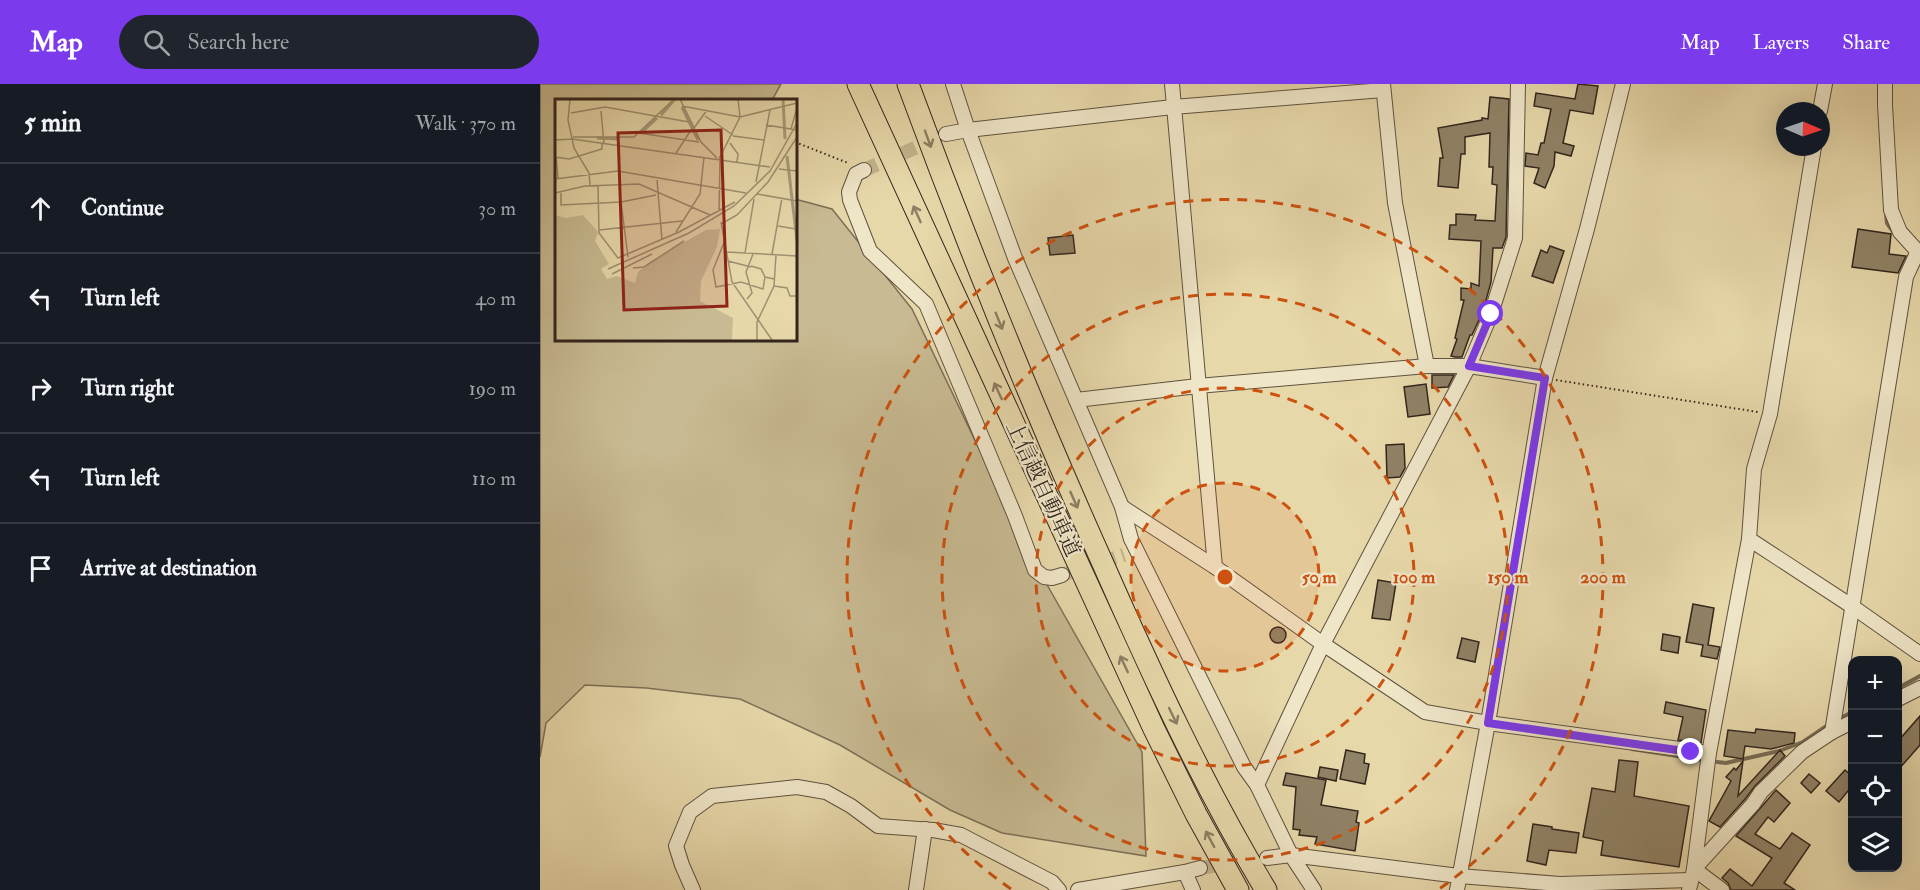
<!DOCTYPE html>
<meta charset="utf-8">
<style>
body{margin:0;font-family:"IM FELL Double Pica","Noto Serif JP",serif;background:#20242c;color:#f1f3f6}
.controls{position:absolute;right:18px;bottom:18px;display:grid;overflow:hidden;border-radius:12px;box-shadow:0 6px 24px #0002}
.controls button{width:54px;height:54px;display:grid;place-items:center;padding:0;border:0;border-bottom:2px solid #363941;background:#171b24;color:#f1f3f6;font:30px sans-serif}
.compass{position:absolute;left:1236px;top:18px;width:54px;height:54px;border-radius:50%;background:#171b24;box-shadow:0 6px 24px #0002;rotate:92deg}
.stop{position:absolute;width:18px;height:18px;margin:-14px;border:4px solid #7c3aed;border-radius:50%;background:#fff}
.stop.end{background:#7c3aed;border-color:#fff;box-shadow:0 2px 6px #0008}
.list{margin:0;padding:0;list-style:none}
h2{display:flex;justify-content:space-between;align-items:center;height:78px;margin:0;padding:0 24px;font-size:26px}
h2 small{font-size:20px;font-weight:400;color:#9ea1a6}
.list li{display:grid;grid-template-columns:39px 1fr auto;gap:18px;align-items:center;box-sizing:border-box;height:90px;padding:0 24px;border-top:2px solid #363941}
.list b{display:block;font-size:22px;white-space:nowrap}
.list em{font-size:20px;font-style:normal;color:#9ea1a6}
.icon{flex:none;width:33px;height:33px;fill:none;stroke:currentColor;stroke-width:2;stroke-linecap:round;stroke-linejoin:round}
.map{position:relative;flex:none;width:1380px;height:806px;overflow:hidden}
header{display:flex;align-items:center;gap:36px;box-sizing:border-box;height:84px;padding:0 30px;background:#7c3aed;color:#fff}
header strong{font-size:28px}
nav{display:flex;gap:33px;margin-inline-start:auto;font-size:21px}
.search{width:420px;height:54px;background:#20242c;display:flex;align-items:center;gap:15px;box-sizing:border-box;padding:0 21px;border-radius:33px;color:#9ea1a6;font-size:22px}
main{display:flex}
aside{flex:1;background:#171b24}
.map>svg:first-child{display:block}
.green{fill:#c8ba92;stroke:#7d7058;stroke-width:1.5}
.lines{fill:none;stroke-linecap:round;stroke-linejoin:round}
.stream{stroke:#796c55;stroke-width:4}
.building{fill:#908266;stroke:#32251d;stroke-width:1.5}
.minor-tunnel{stroke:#c3b48e;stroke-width:14;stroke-dasharray:14 7;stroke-linecap:butt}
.minor-casing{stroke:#5f5240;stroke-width:16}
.highway-casing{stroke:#32251d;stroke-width:23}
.path{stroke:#32251d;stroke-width:2;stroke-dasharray:1.5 3;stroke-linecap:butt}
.minor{stroke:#efe6c8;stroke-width:14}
.highway{stroke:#e7d8aa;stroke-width:21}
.oneway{stroke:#8c7e64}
.route{stroke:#7c3aed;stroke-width:8}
.ring{fill:none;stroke:#cd510f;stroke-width:3;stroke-dasharray:10 8}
.labels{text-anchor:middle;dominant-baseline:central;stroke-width:4.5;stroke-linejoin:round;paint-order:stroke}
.street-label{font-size:21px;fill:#32251d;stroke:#efe6c8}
.inset-river{fill:none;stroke:#a99b7a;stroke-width:3}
.inset-road{fill:none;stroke:#9f9072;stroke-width:1.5}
.view{fill:#8f2418;fill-opacity:0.15;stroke:#8f2418;stroke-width:3}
.inset-edge{fill:none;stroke:#32251d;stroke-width:3}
.centre{fill:#cd510f;stroke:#efe6c8;stroke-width:3}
.ring-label{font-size:18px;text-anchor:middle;font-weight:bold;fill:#cd510f;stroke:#efe6c8;stroke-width:4.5;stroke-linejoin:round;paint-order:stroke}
</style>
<header>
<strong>Map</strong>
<div class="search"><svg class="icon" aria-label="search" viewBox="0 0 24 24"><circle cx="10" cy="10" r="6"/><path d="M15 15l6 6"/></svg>Search here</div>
<nav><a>Map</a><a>Layers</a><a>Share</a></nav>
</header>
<main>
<aside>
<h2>5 min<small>Walk · 370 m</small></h2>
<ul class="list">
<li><svg class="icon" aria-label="ahead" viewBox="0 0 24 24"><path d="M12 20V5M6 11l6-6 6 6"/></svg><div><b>Continue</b></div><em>30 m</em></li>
<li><svg class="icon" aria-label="left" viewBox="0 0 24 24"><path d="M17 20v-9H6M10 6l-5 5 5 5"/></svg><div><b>Turn left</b></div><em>40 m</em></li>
<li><svg class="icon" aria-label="right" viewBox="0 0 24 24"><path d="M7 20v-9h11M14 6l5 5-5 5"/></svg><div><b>Turn right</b></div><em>190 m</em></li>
<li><svg class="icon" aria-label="left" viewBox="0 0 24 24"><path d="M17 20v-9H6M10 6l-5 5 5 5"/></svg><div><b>Turn left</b></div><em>110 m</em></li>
<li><svg class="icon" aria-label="arrive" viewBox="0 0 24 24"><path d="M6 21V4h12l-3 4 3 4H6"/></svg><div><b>Arrive at destination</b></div></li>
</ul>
</aside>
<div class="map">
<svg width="1380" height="806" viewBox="0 0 1380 806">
<rect width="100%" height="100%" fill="#e7d8aa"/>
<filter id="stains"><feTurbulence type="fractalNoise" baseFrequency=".00333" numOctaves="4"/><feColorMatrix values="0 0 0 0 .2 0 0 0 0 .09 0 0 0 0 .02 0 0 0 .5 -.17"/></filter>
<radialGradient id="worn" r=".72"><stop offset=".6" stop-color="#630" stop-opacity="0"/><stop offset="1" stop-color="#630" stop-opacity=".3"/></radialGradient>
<polygon class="green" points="0,0 241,0 232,16 16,16 16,255 255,255 255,115 292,125 372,225 489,469 602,668 606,772 462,749 410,726 300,661 200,615 106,604 45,601 6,639 0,673"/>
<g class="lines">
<g class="stream">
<polyline points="1346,130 1347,139 1354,149"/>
<polyline points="1358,604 1380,592"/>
<polyline points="1301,634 1312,628"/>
<polyline points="1092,665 1163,676"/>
<polyline points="1177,678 1186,679 1239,667 1263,658 1288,641"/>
</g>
</g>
<g class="building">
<polygon points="1038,0 1058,2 1053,30 1030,26 1023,59 1034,62 1031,72 1015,68 1014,82 1005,104 994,99 999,84 985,82 986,69 998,71 1001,59 1004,59 1011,25 994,22 996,9 1035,15"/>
<polygon points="950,13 969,15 966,153 962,164 953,164 951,198 943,227 932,251 930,251 922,273 915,273 911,272 917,255 915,254 924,216 921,216 921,204 931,205 931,199 939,202 941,157 909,155 910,141 916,141 916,130 936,131 935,136 955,137 957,101 952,100 953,83 949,83 950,49 925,53 925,70 921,70 918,104 898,102 900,74 903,74 898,44 942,36 942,34 948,35"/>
<polygon points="1318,145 1351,150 1349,170 1366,172 1358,189 1312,183"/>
<polygon points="533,151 535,169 510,171 508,154"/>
<polygon points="1010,162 1024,167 1013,199 992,192 1001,166 1007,169"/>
<polygon points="892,291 914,291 908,303 892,304"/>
<polygon points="886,300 890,330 868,333 864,303"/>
<polygon points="864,360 865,384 860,393 847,394 846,361"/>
<polygon points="838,496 856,499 850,536 832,534"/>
<polygon points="1153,520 1174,524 1168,561 1180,563 1177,575 1161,572 1163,561 1146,558"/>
<circle cx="738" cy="551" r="8"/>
<polygon points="1123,550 1140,553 1138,569 1121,566"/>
<polygon points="922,554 939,558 935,578 917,574"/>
<polygon points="1126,618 1166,626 1161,659 1138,656 1143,633 1124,629"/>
<polygon points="1380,632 1380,661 1358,686 1358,657"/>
<polygon points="1216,645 1255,649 1254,659 1231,665 1205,662 1203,675 1184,672 1188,646 1215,649"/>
<polygon points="806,666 825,670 824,679 829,680 825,700 800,695"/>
<polygon points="1240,666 1245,672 1215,702 1206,714 1180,743 1169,737 1191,697 1186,693 1194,684 1196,686 1203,677 1198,712"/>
<polygon points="1079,676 1098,678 1094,712 1149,722 1139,783 1061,771 1063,757 1043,753 1052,704 1075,708"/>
<polygon points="780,683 798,686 796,697 778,693"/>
<polygon points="1305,686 1312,692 1312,702 1299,718 1286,707"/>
<polygon points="746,689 786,696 781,721 818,727 816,738 819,739 815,767 775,760 777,753 759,751 760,746 753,745 756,703 743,701"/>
<polygon points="1269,690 1280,699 1271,709 1261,699"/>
<polygon points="1236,706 1250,719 1234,738 1228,733 1215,750 1240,765 1252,749 1270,761 1244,799 1255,806 1191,806 1188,799 1182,794 1190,785 1212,802 1232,774 1196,752"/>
<polygon points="993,740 1012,743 1012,745 1039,749 1036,769 1009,766 1006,781 987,777"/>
</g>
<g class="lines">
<g class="minor-tunnel">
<polyline points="324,86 396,55"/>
<polyline points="522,491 584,471"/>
<polyline points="660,784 714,776"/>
</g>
<defs>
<g id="minor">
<polyline points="413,0 428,46 475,174 582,423 591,455 704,683 717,701 751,771 774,806"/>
<polyline points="632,0 675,483"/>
<polyline points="843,0 855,119 887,282"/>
<polyline points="1345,0 1345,21 1351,126 1360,148 1380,170"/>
<polyline points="1280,27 1285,0"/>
<polyline points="406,50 428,46 633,23 843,6"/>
<polyline points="324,86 316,90 309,108 310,116 330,167 386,220 475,432 495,486 504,493 512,494 522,491"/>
<polyline points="536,316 658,302 887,282 929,282 1005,294"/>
<polyline points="582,423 675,483 783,560 885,628 948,639 1169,669"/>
<polyline points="1209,455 1313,523 1380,570"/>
<polyline points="1358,615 1380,604"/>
<polyline points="1292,648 1366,193 1378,167"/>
<polyline points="717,701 783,560 929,282 951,230 975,154 978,0"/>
<polyline points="727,774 751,771 919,792 1020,800 1150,796"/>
<polyline points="1154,785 1213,720 1221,708 1262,668 1292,648 1312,638"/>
<polyline points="1154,785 1182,806"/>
<polyline points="645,788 653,806"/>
<polyline points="153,806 142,781 136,762 150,728 172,712 257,703 286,708 311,722 338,742 393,746 421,751 512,798 519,806"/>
<polyline points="376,806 385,745"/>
<polyline points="538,806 645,788 660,784"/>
<polyline points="917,806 948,639 1005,294 1047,145 1083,0"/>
<polyline points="1149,806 1154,785 1169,669 1209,455 1214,385 1230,330 1274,63"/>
</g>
<g id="highway">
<polyline points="318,0 614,645 656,730 698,806"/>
<path d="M368 0C428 163 493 324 564 482 613 593 664 703 726 806"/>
</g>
</defs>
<use href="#minor" class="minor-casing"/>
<use href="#highway" class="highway-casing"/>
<g class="path">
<polyline points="255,58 308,79"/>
<polyline points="1016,296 1218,328"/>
</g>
<use href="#minor" class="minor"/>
<use href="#highway" class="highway"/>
</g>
<defs><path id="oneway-shaft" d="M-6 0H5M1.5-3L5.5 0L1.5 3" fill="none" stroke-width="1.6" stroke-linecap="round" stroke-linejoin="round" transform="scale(1.5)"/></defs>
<g class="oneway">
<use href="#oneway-shaft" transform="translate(388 55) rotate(70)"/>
<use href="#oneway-shaft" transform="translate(377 130) rotate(-114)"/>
<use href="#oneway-shaft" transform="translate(459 237) rotate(68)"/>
<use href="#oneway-shaft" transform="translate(458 307) rotate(-115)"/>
<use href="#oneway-shaft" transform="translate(534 416) rotate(66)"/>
<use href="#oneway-shaft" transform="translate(584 580) rotate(-115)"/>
<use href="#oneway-shaft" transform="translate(633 632) rotate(64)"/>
<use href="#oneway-shaft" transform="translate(670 755) rotate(-118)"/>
</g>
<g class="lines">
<polyline class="route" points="951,230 929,282 1005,294 948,639 1151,668"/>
</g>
<circle cx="685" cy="493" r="94" fill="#cd510f" fill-opacity=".12"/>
<g class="ring">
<circle cx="685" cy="493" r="94"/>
<circle cx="685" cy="493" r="189"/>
<circle cx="685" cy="493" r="283"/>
<path d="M471 805A378 378 0 1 1 899 805"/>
</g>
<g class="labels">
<g class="street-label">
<text transform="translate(503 405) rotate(65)">上信越自動車道</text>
</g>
</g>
<g transform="translate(15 15)">
<rect width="242" height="242" fill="#e7d8aa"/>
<path d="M0 116 11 119 28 116 43 133 40 142 54 165 46 170 52 180 62 177 80 184 83 173 96 162 151 131 165 130 162 148 146 182 145 202 178 219 177 241H0Z" fill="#c8ba92"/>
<path class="inset-river" d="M228 0 230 40M127 8 143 41M106 16 120 0M86 34 102 19M42 39 64 40M232 57 242 142"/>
<path class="inset-road" d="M15 0 13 21 19 49 34 74 35 86M125 0 146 43 162 59M127 7 185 18 242 4M46 12 49 45M16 14 50 8 134 23M150 17 178 36M211 26 242 31M139 29 152 11M236 30 242 9M84 34 144 43M178 37 209 41M18 38H79L117 2M0 41 17 40 215 68M175 44 183 55 182 63M121 54 138 28M0 58 14 60 47 50V44M1 58 3 79M164 60 185 18 183 0M224 70 242 72M0 80 63 72 191 94M102 81 107 141M201 83 215 11M43 86 44 134 63 159 124 133 180 103M0 94 30 87 84 85 155 116M6 94V106L66 103 101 96M202 95 242 102M66 103 73 158M164 112 165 60M166 123 177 183 217 241M166 125 182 116 213 83 242 38M223 127 241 130M44 131 127 122M121 133 145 95 149 58M170 141 158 171 161 188 186 183 208 190 210 178 219 180M172 153 242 157M190 154 199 100M217 155 227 99M173 162 196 168M196 167 206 170 210 178M78 169 89 168 129 142M53 170 134 134 179 107 215 72 242 24M57 175 97 155M219 187 232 189 235 197H242M192 200 197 194 191 173 198 155M202 241V223L219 187 221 156"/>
<path class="view" d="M166 31 172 207 69 211 63 34Z"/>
<rect width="242" height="242" class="inset-edge"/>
</g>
<circle cx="685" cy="493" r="9" class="centre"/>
<g class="ring-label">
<text x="779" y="499">50 m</text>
<text x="874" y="499">100 m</text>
<text x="968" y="499">150 m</text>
<text x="1063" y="499">200 m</text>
</g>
<rect width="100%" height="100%" filter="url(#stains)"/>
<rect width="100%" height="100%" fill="url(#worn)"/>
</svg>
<div class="controls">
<button>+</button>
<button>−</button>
<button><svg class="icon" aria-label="locate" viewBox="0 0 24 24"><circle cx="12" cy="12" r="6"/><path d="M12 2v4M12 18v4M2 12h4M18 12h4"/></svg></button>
<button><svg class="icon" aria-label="layers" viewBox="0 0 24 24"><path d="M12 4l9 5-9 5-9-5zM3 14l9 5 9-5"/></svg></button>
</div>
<svg class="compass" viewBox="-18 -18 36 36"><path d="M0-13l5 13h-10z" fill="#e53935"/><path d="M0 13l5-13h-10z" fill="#9ea1a6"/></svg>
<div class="stop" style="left:951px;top:230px"></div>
<div class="stop end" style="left:1151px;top:668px"></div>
</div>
</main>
